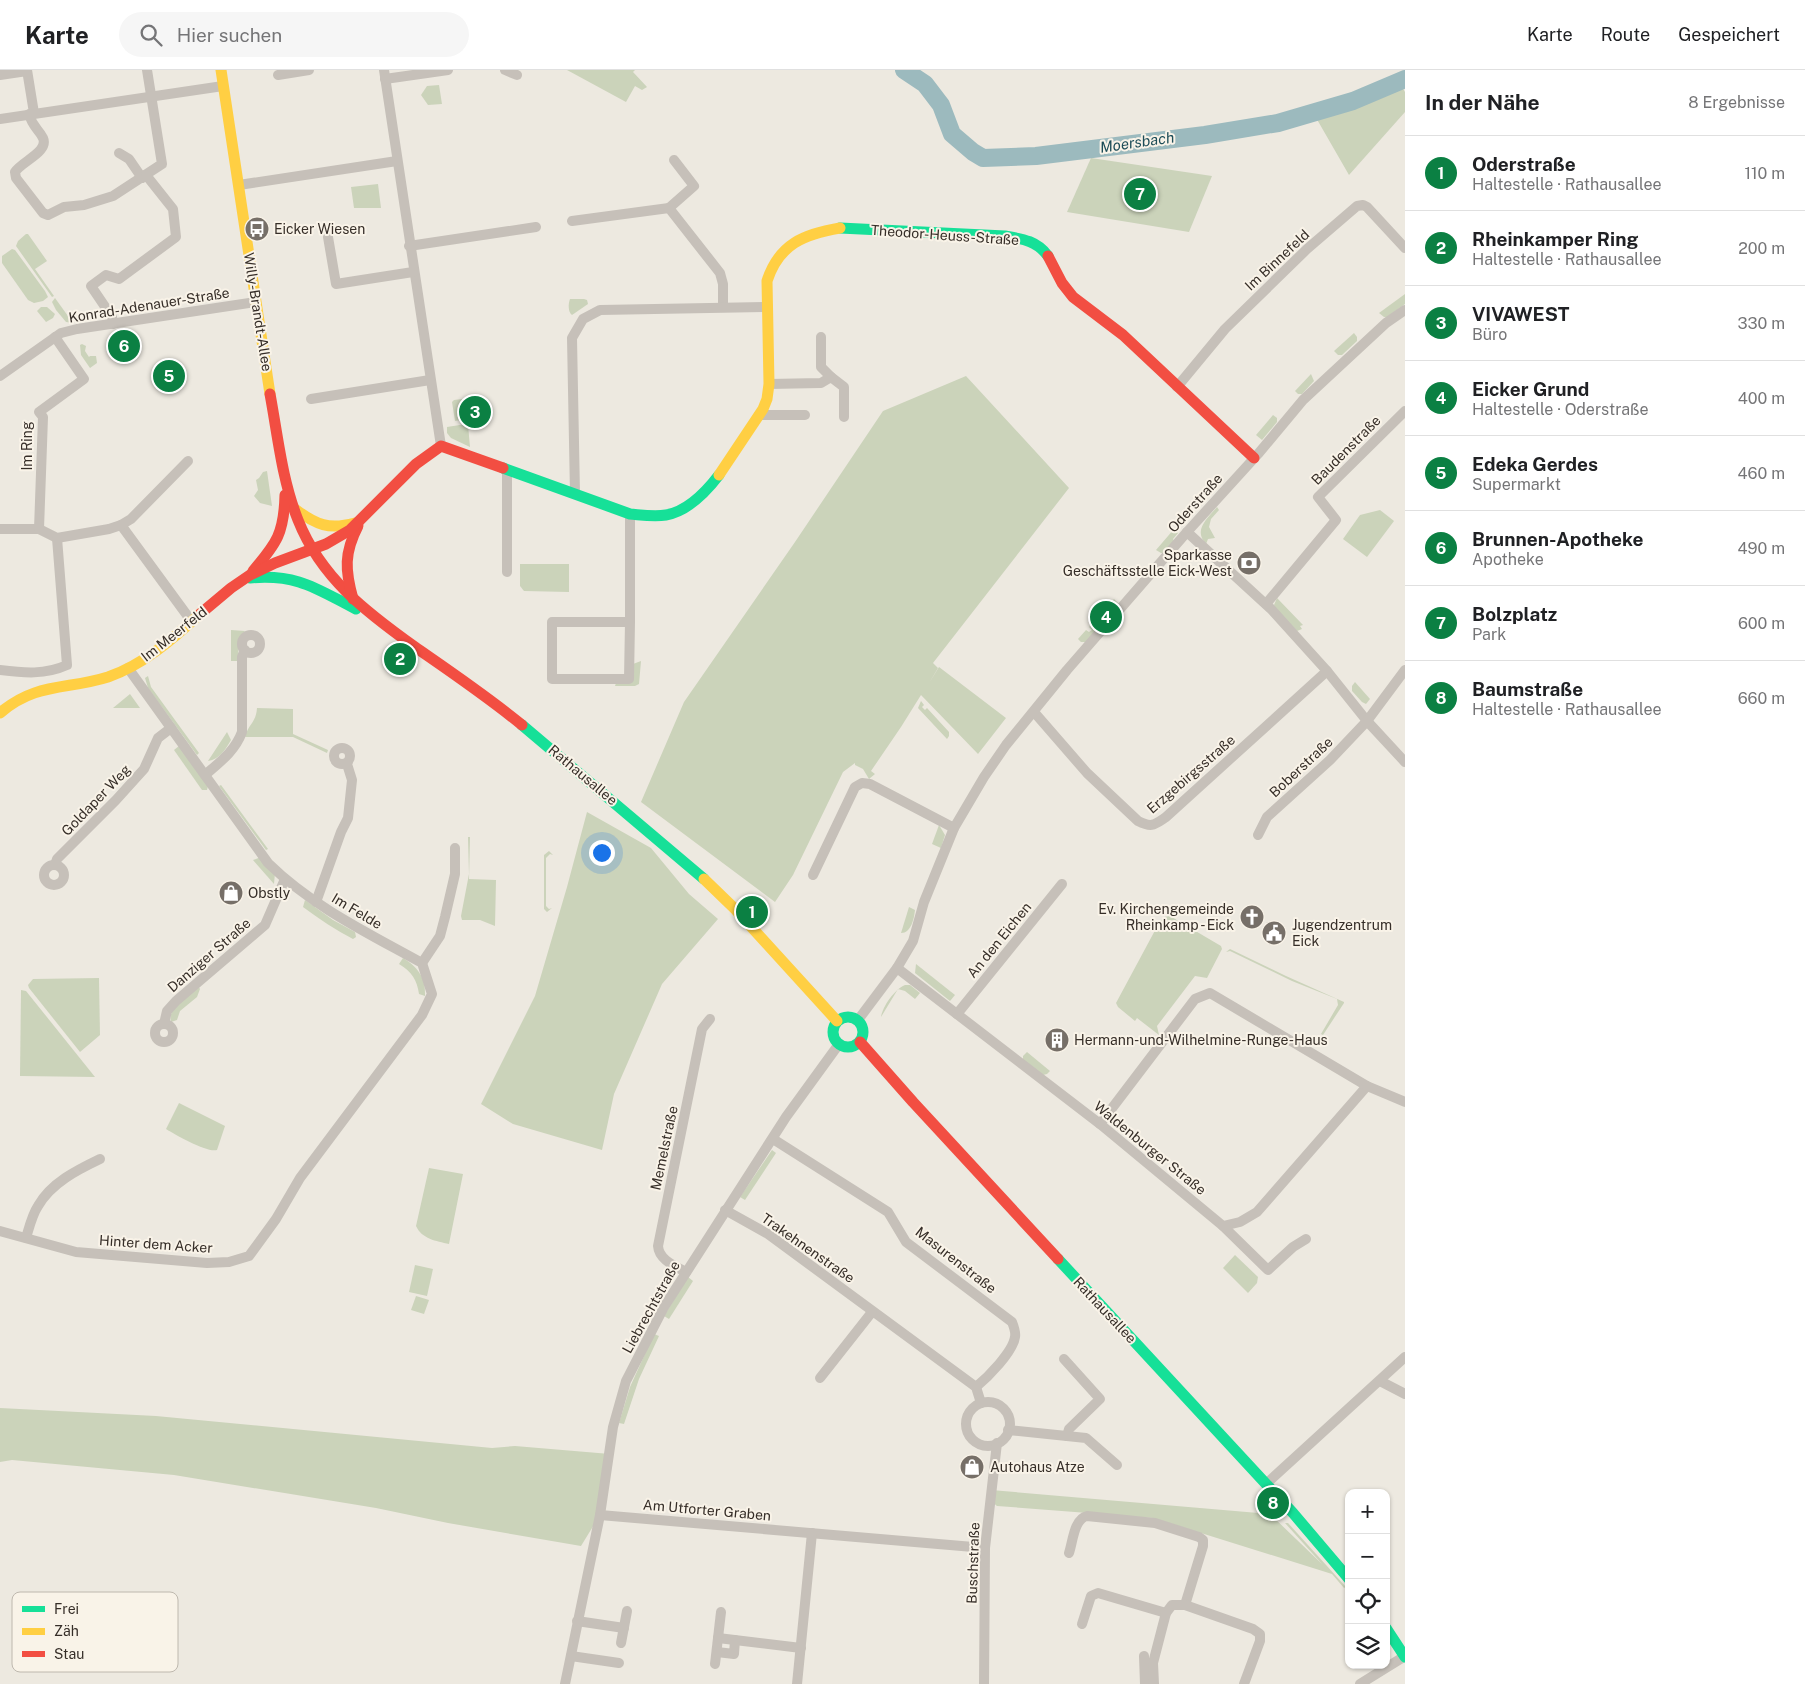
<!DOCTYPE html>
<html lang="de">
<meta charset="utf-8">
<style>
body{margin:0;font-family:"Public Sans",sans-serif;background:#f6f6f6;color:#202124}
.controls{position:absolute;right:15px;bottom:15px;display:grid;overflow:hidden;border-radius:10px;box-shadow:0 1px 4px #0004}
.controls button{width:45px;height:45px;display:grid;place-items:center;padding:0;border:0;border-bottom:1px solid #e0e0e0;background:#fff;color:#202124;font:25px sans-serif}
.you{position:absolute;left:601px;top:782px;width:18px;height:18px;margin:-12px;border:4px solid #fff;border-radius:50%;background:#1a73e8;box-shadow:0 0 0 8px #1a73e833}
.badge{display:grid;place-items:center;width:32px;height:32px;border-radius:50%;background:#0b8043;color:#fff;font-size:16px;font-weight:700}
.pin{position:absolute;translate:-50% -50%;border:2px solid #fff;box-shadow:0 1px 5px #0006}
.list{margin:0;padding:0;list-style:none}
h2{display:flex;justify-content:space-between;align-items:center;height:65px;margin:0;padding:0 20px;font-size:21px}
h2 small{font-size:16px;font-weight:400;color:#757577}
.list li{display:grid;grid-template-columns:32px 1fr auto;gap:15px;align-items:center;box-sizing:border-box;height:75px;padding:0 20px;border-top:1px solid #e0e0e0}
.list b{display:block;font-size:19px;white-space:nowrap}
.list p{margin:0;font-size:16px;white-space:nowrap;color:#757577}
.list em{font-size:16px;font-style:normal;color:#757577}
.icon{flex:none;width:28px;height:28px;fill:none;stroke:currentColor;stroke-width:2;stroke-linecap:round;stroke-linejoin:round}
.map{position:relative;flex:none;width:1405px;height:1614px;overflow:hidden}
header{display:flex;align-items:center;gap:30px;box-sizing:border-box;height:70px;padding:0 25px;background:#fff;border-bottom:1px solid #e0e0e0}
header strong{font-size:24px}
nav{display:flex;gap:28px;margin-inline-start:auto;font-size:18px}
.search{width:350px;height:45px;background:#f6f6f6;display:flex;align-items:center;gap:12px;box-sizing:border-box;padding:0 18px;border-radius:28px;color:#757577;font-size:19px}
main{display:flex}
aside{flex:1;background:#fff}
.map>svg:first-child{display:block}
.green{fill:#cbd3ba}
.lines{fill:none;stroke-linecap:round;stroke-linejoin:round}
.river{stroke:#9cbabe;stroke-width:18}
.street{stroke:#c6c0b9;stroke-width:10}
.fast{stroke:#16e098;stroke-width:11}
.slow{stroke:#ffcf43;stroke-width:11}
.jam{stroke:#f24e42;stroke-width:11}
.labels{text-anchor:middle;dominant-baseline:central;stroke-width:4;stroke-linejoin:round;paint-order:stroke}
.poi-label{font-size:14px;fill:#362e28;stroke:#f9f3e8;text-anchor:start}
.street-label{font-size:14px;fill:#362e28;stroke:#f9f3e8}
.water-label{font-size:15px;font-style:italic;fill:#1d4d58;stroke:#f9f3e8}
.key{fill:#f9f3e8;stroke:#beb8ae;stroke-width:1}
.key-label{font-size:14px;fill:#362e28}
</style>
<header>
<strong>Karte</strong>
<div class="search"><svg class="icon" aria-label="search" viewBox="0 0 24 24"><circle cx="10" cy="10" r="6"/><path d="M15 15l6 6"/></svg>Hier suchen</div>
<nav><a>Karte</a><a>Route</a><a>Gespeichert</a></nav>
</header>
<main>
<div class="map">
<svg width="1405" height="1614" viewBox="0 0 1405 1614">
<rect width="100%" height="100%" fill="#ede9e0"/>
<g class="green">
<polygon points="567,0 635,0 633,2 647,17 642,20 635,16 626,32"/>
<polygon points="1399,12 1405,22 1405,42 1349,105 1311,39 1376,20"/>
<polygon points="439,15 442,34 428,35 421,25 427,16"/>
<polygon points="1091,88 1212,106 1189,162 1067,142"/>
<polygon points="378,114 381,138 354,138 351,117"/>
<polygon points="26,164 28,164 47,191 35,199 54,226 52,227 16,176 18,171"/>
<polygon points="12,179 15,180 45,221 48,227 43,231 34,233 28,230 2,193 2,186"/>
<polygon points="1405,224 1405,234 1387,247 1384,247 1379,243"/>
<polygon points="55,228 73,253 66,252 56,240 52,232"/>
<path d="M570 229H584L587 230 588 234 572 245C568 242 568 234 570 229Z"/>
<polygon points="41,237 47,237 55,244 53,248 46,252 37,241"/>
<polygon points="1354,263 1357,267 1357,271 1342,285 1338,285 1334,281"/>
<polygon points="82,274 86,276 85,281 89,287 90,286 96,286 97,293 90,298 81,285 80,275"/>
<polygon points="1311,304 1314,311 1302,324 1298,324 1295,321"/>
<polygon points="966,306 1069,418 933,593 938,598 929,613 939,597 1006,648 978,684 921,625 901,657 871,701 875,704 869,709 863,699 855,695 855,693 843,702 793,805 775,832 641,732 684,632 795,472 883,341"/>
<polygon points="462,329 464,331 466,344 460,339 461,347 467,347 466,349 455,351 452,332 454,330"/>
<polygon points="1273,345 1277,348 1277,352 1262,370 1256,365"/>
<polygon points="466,354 468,355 470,377 451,368 447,363 447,357"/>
<polygon points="267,401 272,436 260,433 254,426 258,420 256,410 259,408 263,402"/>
<path d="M1217 437 1219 440 1211 449 1209 457 1215 468 1208 469 1206 474C1193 460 1207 449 1217 437Z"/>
<polygon points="1380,440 1394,451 1367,487 1343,469 1360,445"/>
<polygon points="1174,459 1178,463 1173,469 1174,471 1163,483 1161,483 1156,480"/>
<polygon points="520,494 569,494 569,522 524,521 520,516"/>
<polygon points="1277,528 1303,555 1300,556 1302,559 1297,561 1275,538 1274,535"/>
<polygon points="1114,529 1118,533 1118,536 1086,572 1081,572 1078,569 1086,560 1089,562 1092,560 1089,557"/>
<polygon points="231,560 245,561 239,568 238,591 231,591"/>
<polygon points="641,591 639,614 635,616 615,616 616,613 627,606 633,594"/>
<polygon points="148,606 151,617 199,683 197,685 148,618 145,608"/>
<polygon points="1355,612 1370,629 1366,634 1362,632 1352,621 1352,616"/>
<polygon points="130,624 140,638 113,638"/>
<polygon points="921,631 924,635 922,637 925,640 927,638 949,662 949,666 947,669 918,638"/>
<path d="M257 638 293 639V664L328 680 327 683 293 667H245C249 653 256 653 257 638Z"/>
<path d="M227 662 231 670C225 680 220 689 208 691Z"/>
<polygon points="179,676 208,716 207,720 202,720 174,680"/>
<polygon points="221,715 268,779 266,780 219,716"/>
<polygon points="587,742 651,778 689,824 718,849 662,914 614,1024 602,1080 513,1054 481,1034 535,926 567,817"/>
<polygon points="939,755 945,765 941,778 932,774"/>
<polygon points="468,767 470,767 469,809 496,810 495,856 480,850 462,850 461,846 469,804"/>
<polygon points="549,781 553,785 550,784 546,788 546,836 549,839 552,838 547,842 544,839 544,785"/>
<polygon points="261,787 275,803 274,814 253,790"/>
<path d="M305 830 333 850 355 862 356 867 353 869C336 860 319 849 303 837Z"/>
<path d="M909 837 915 840C914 849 911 863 901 863Z"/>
<polygon points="1170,846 1221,876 1222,879 1207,908 1195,906 1157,956 1159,965 1137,948 1135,951 1118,937 1116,933 1159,853 1164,847"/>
<polygon points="1230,879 1286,906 1344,932 1344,933 1323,965 1321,964 1338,935 1337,929 1292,911 1230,881 1226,882"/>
<path d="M403 888C418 897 426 908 425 926L419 924C417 910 412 902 399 894Z"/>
<polygon points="916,894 955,925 950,931 915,903"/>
<polygon points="99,908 100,965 80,982 29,918 28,915 33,909"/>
<path d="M905 915H910L920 923 915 929 905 921 898 919 881 947C883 936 894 920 905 915Z"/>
<path d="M199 917 200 919 197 927 180 941 177 950 171 952C167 937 189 925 199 917Z"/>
<polygon points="21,920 26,921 95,1007 20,1006"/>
<polygon points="1027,982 1050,1001 1047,1004 1043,1005 1023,990 1023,986"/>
<path d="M179 1033 225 1056 217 1080C207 1083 176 1065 166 1059Z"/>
<polygon points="772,1080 776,1083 745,1130 740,1127"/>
<path d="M429 1098 463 1104 449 1174C436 1171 422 1169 416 1156Z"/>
<polygon points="1235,1185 1258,1207 1257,1213 1248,1223 1223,1198"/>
<polygon points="415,1195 433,1199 427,1226 409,1222"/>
<polygon points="688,1207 693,1211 669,1249 664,1246"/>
<polygon points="416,1226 429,1230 424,1244 411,1240"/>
<polygon points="654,1264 659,1266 639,1309 624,1354 619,1353 630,1317"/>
<polygon points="0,1338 156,1346 492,1378 515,1376 610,1384 600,1445 581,1476 448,1453 376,1438 174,1405 12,1390 0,1392"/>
<polygon points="991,1420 1270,1444 1322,1494 1285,1453 1288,1453 1346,1517 1344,1518 1332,1504 1153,1448 997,1436 990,1430"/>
</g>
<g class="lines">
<polyline class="river" points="904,0 925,14 941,35 952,64 973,82 983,88 1036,86 1205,65 1278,53 1353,31 1405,9"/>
<g class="street">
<polyline points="27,0 34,43"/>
<polyline points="384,0 441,376"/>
<polyline points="505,0 517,5"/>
<polyline points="0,5 27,1"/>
<polyline points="278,5 309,0"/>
<polyline points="385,9 448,0"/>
<path d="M29 44C33 58 38 58 43 68 49 82 22 91 15 102L16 108 43 143 48 145 64 137 84 135 113 126 162 94 147 0"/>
<polyline points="0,49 223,16"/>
<polyline points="119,83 129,89 142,108"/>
<polyline points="239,115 397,91"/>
<polyline points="669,138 694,116 674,90"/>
<polyline points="572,151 669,138 720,203 723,214 723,237"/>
<polyline points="328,167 336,214 413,202"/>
<polyline points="409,176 536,157"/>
<polyline points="113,254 112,247 91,216 106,205 119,209 176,167 173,139 146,105"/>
<polyline points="821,267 821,297 831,307"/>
<polyline points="0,306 61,263 77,259 256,232"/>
<polyline points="769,314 821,313 831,307 844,317 844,347"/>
<polyline points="1177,317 1225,259 1307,179 1357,136 1363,135 1367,137 1405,178"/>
<polyline points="311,329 430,310"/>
<polyline points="759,345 805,345"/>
<polyline points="507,400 507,502"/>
<polyline points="575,424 572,268 583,249 600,240 768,237"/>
<polyline points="121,455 192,552"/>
<polyline points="0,459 39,459 57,468 109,459 121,455 131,449 188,391"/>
<polyline points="39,459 43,347 39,342 84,309 55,267"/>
<polyline points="1187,462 1271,539 1327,601 1367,651 1405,692"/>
<polyline points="1266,534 1336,450 1318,427 1405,341"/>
<polyline points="630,552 629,609 552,609 552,552 630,552 630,444"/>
<circle cx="251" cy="574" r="9"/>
<path d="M0 600C24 603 45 605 67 595L57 468"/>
<path d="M1034 642 1087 703 1138 751C1152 758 1154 755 1166 747L1327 601"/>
<circle cx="342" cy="686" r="8"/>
<path d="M205 705C220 692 235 681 242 662V587L245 580"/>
<polyline points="1258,765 1267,747 1330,690 1367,651 1405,600"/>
<polyline points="55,795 57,789 116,730 144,699 158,668 171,658"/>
<circle cx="54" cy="805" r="10"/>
<polyline points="813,805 855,717 862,713 870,714 954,758"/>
<polyline points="316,832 341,762 348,748 352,710 347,694"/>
<polyline points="422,893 440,866 445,847 455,804 455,778"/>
<polyline points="897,898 1100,1054 1223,1156 1240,1152 1257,1142 1367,1016"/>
<polyline points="957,944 1062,814"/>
<polyline points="858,950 897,898 913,871 924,832 954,758 984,707 1006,675 1067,600 1187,462 1258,384 1303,330 1386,253 1405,240"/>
<circle cx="164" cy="963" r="9"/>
<polyline points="164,954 167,941 176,931 265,855 285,809"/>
<polyline points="1100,1054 1195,929 1210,923 1367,1016 1405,1032"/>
<path d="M773 1069 888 1142 906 1172 1012 1252C1014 1257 1016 1262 1015 1267 1013 1282 988 1307 976 1317"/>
<polyline points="725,1140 768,1164 976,1317 981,1333"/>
<polyline points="1223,1156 1268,1200 1293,1177 1306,1169"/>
<path d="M0 1161 76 1182 207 1193 229 1192 249 1186 276 1149 300 1108 422 945 432 924 422 893C368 863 313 837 268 793L128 598"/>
<path d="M26 1168C29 1158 32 1145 38 1136 51 1113 77 1100 100 1089"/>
<path d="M686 1202C675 1196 659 1190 658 1176L702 959 710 949"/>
<polyline points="1064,1289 1100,1329 1069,1359 1067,1366"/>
<polyline points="820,1308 872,1242"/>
<polyline points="1380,1311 1405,1324"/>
<circle cx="988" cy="1354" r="22"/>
<polyline points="1008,1360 1086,1368 1117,1395"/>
<polyline points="1266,1414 1405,1287"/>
<polyline points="600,1445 985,1478"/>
<path d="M1069 1483C1073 1471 1074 1449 1087 1446L1155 1453 1199 1467 1203 1470V1476L1185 1535"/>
<polyline points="577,1551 624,1558"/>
<polyline points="1082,1554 1091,1526 1098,1523 1166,1543"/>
<polyline points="718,1568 801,1578"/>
<polyline points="621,1573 627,1541"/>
<polyline points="717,1582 734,1584 735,1570"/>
<polyline points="571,1586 619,1593"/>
<polyline points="1144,1586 1145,1614"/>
<polyline points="715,1594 721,1542"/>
<polyline points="565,1614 600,1445 613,1357 626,1311 664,1237 786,1047 839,974"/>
<polyline points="797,1614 812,1463"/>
<polyline points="984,1614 985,1478 997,1373"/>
<polyline points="1154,1614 1153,1593 1166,1543 1172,1535 1185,1535 1253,1559 1260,1564 1260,1571 1244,1614"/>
<polyline points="1360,1614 1405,1586"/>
</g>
<g class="fast">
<path d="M840 158 1005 166C1023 169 1037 171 1048 186"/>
<path d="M503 398 630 444C642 445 654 447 666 445 688 441 706 422 719 405"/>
<path d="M250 508C298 504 315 518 356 539"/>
<polyline points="522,655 704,809"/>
<circle cx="848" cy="962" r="15"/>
<polyline points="1058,1189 1293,1443 1349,1509"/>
<polyline points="1386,1558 1405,1587"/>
</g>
<g class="slow">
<polyline points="221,0 270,324"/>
<path d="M719 405 763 339 767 329 769 314 767 211C779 174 804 164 840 158"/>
<path d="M295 439C316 455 329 460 355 453"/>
<path d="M0 643C36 612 67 620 108 607 143 595 173 569 200 544"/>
<polyline points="704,809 735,839 837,951"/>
</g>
<g class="jam">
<polyline points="1048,186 1062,213 1073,227 1123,265 1254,388"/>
<path d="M270 324C278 367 282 410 298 450 321 508 366 542 415 577 451 602 488 627 522 655"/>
<path d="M253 501C277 473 284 463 285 425"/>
<path d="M353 529C345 500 344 483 358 456"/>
<polyline points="200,544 231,518 250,505 275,493 326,474 350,460 416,394 441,376 503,398"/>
<polyline points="860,972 913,1032 1058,1189"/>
</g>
</g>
<defs>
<symbol id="bus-disc" viewBox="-11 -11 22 22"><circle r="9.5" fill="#766f68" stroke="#f9f3e8"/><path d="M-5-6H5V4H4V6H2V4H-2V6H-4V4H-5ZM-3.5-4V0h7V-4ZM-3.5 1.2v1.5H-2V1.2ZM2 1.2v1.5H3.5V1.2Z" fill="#fff"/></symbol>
<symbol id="bank-disc" viewBox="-11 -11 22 22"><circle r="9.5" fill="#766f68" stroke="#f9f3e8"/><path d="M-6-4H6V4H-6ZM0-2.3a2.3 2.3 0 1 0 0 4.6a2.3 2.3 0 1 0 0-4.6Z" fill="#fff"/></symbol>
<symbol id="shop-disc" viewBox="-11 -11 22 22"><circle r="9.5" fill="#766f68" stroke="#f9f3e8"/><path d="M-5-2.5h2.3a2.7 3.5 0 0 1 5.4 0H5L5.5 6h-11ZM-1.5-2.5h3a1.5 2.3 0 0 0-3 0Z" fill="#fff"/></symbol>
<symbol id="church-disc" viewBox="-11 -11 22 22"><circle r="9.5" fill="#766f68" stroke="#f9f3e8"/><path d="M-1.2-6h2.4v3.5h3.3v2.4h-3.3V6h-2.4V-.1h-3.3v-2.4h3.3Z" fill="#fff"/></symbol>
<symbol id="civic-disc" viewBox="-11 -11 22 22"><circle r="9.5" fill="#766f68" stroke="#f9f3e8"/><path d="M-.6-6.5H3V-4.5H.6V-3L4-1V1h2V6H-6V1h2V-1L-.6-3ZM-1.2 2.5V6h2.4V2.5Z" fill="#fff"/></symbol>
<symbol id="building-disc" viewBox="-11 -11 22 22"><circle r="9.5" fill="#766f68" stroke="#f9f3e8"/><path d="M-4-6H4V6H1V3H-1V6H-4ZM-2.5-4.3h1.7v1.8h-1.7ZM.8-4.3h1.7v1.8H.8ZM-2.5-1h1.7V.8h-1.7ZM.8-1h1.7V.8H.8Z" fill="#fff"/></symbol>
</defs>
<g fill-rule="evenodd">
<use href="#bus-disc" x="243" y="145" width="28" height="28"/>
<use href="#bank-disc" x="1235" y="479" width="28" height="28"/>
<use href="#shop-disc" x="217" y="809" width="28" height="28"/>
<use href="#church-disc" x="1238" y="833" width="28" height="28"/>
<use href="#civic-disc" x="1260" y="849" width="28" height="28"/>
<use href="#building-disc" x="1043" y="956" width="28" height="28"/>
<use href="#shop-disc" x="958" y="1383" width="28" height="28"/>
</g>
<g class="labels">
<g class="poi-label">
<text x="274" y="159">Eicker Wiesen</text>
<text x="1232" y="485" text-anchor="end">Sparkasse<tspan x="1232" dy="16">Geschäftsstelle Eick-West</tspan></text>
<text x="248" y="823">Obstly</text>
<text x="1234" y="839" text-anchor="end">Ev. Kirchengemeinde<tspan x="1234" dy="16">Rheinkamp - Eick</tspan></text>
<text x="1292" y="855">Jugendzentrum<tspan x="1292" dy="16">Eick</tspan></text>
<text x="1074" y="970">Hermann-und-Wilhelmine-Runge-Haus</text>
<text x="990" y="1397">Autohaus Atze</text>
</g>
<g class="street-label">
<text transform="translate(945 165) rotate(4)">Theodor-Heuss-Straße</text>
<text transform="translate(1277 190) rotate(-43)">Im Binnefeld</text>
<text transform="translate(149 235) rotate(-9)">Konrad-Adenauer-Straße</text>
<text transform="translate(258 242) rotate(81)">Willy-Brandt-Allee</text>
<text transform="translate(27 376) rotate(-90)">Im Ring</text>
<text transform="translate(1346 380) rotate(-45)">Baudenstraße</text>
<text transform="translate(1195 433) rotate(-48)">Oderstraße</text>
<text transform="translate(174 564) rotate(-38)">Im Meerfeld</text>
<text transform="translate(1301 697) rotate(-43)">Boberstraße</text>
<text transform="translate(1191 704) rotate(-41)">Erzgebirgsstraße</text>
<text transform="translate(583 705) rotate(40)">Rathausallee</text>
<text transform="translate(96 730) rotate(-46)">Goldaper Weg</text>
<text transform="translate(357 841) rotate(31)">Im Felde</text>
<text transform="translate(999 870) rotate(-51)">An den Eichen</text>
<text transform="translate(209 885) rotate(-41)">Danziger Straße</text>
<text transform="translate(664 1078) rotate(-78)">Memelstraße</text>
<text transform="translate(1150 1078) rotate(39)">Waldenburger Straße</text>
<text transform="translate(156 1174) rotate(4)">Hinter dem Acker</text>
<text transform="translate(808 1178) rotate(35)">Trakehnenstraße</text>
<text transform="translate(956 1190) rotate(38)">Masurenstraße</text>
<text transform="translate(651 1237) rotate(-61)">Liebrechtstraße</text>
<text transform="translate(1105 1240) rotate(47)">Rathausallee</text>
<text transform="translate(707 1440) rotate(5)">Am Utforter Graben</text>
<text transform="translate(973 1493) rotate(-88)">Buschstraße</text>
</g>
<g class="water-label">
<text transform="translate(1137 72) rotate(-8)">Moersbach</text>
</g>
</g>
<rect x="12" y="1522" width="166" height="80" rx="8" class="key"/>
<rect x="22" y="1536" width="23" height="6" fill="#16e098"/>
<rect x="22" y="1558" width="23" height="7" fill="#ffcf43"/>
<rect x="22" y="1581" width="23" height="6" fill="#f24e42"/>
<g class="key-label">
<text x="54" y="1544">Frei</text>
<text x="54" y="1566">Zäh</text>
<text x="54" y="1589">Stau</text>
</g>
</svg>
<div class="controls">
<button>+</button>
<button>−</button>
<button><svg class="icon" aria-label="locate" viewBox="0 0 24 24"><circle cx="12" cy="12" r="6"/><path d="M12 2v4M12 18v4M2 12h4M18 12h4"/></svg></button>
<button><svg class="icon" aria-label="layers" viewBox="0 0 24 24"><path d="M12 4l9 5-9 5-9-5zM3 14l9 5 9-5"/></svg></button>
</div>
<div class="you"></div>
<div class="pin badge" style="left:752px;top:842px">1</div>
<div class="pin badge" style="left:400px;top:589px">2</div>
<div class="pin badge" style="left:475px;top:342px">3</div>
<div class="pin badge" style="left:1106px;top:547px">4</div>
<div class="pin badge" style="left:169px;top:306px">5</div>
<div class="pin badge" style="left:124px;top:276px">6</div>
<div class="pin badge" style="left:1140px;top:124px">7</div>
<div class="pin badge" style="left:1273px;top:1433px">8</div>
</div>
<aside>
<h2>In der Nähe<small>8 Ergebnisse</small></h2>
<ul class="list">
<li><span class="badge">1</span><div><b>Oderstraße</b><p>Haltestelle · Rathausallee</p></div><em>110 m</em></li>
<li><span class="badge">2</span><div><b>Rheinkamper Ring</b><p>Haltestelle · Rathausallee</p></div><em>200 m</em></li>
<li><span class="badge">3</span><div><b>VIVAWEST</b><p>Büro</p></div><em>330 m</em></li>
<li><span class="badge">4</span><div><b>Eicker Grund</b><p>Haltestelle · Oderstraße</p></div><em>400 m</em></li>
<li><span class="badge">5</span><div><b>Edeka Gerdes</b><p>Supermarkt</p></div><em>460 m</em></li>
<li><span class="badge">6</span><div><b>Brunnen-Apotheke</b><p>Apotheke</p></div><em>490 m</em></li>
<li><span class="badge">7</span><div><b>Bolzplatz</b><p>Park</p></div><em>600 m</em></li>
<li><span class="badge">8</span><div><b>Baumstraße</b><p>Haltestelle · Rathausallee</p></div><em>660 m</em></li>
</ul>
</aside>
</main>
